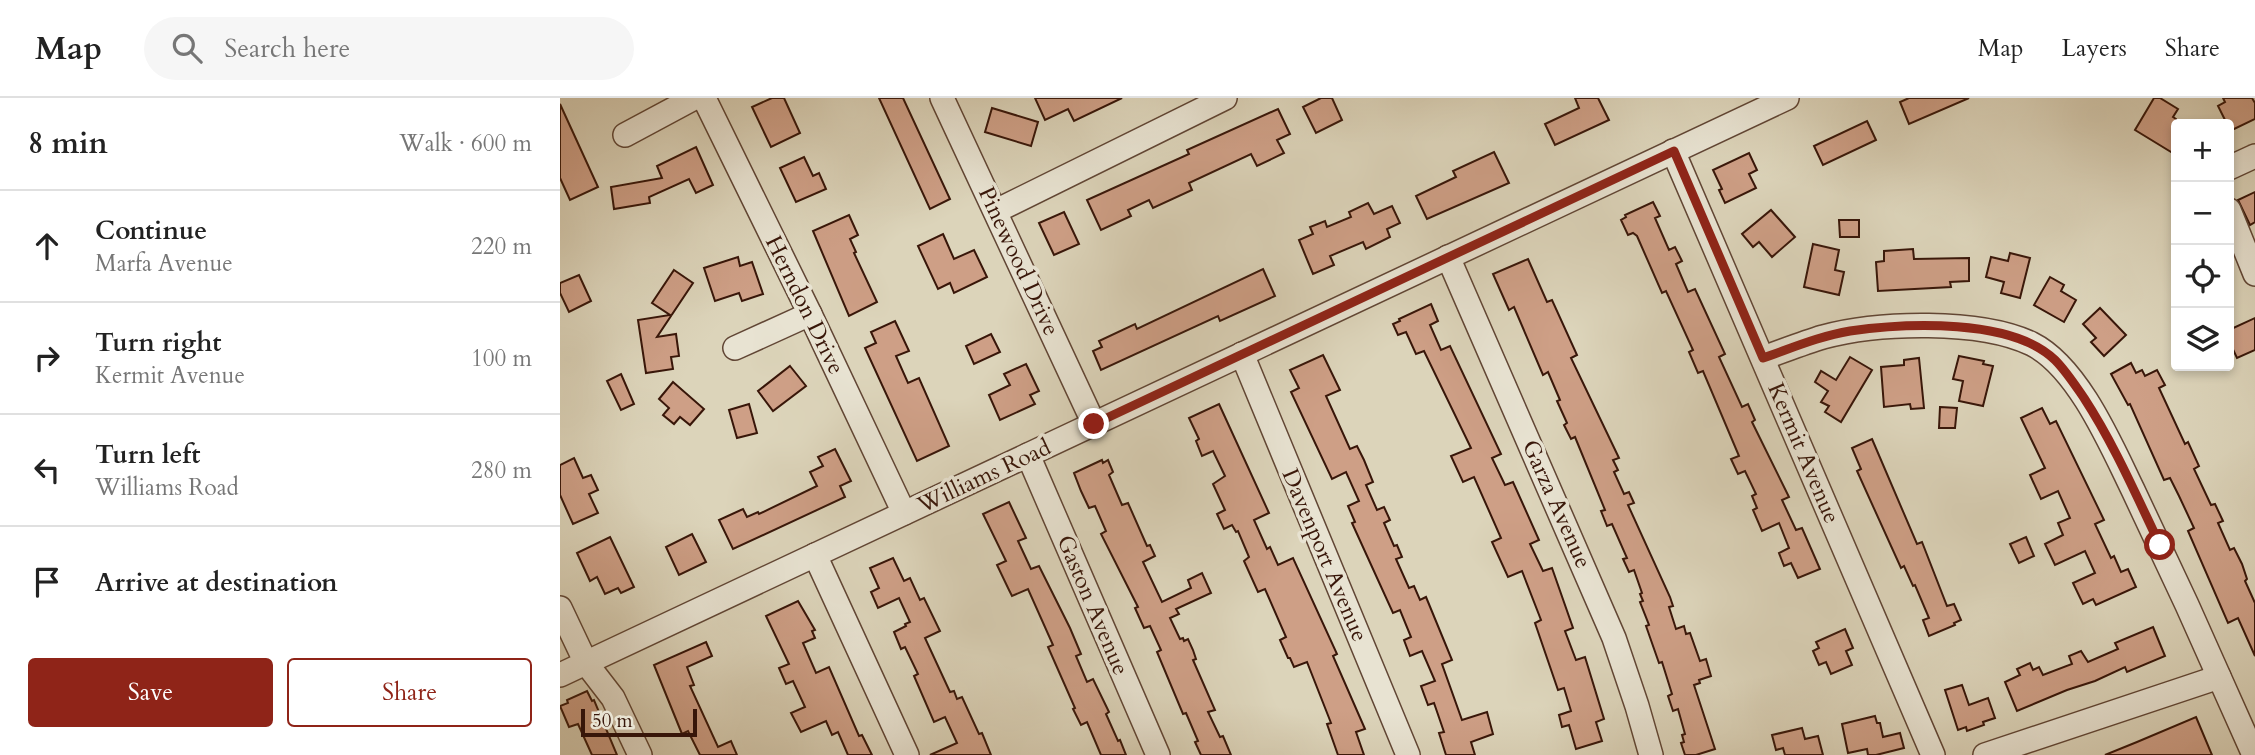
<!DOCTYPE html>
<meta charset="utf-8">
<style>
body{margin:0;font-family:Cardo,serif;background:#f6f6f6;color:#222}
.controls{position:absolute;right:21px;top:21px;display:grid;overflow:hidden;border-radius:7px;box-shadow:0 4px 10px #0003}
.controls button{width:63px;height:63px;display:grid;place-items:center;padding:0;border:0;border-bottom:2px solid #e0e0e0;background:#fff;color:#222;font:35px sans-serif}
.scale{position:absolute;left:21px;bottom:18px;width:116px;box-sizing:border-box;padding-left:7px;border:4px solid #381609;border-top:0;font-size:19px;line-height:24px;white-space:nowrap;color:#381609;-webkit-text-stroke:5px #e8e3d2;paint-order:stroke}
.stop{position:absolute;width:21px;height:21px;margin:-16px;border:5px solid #8f2418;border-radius:50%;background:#fff}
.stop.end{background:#8f2418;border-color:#fff;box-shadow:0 2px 7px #0008}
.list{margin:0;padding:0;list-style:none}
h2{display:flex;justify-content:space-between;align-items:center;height:91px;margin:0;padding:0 28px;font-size:30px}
h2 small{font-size:23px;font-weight:400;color:#767676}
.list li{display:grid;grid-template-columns:46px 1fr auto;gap:21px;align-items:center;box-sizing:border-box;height:112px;padding:0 28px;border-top:2px solid #e0e0e0}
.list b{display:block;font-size:26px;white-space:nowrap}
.list p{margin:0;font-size:23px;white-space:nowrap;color:#767676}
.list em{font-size:23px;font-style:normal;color:#767676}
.actions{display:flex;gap:14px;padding:21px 28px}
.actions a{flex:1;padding:16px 0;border:2px solid #8f2418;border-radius:7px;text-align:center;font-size:24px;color:#8f2418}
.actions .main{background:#8f2418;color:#fff}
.icon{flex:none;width:38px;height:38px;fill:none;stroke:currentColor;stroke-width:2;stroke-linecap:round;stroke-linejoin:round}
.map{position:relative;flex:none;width:1695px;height:657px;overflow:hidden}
header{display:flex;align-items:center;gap:42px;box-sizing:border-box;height:98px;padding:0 35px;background:#fff;border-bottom:2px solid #e0e0e0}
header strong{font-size:33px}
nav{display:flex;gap:38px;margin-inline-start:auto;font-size:24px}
.search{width:490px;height:63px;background:#f6f6f6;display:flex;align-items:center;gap:18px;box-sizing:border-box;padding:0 24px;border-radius:38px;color:#767676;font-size:26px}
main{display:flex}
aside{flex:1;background:#fff}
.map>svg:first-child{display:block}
.building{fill:#ce9f86;stroke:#381609;stroke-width:2}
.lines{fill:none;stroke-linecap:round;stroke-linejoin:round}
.minor-casing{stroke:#614635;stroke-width:26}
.minor{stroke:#e8e3d2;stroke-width:23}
.route{stroke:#8f2418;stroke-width:9}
.labels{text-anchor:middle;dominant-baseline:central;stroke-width:7;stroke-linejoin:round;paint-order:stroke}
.street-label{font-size:23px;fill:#381609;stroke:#e8e3d2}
</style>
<header>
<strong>Map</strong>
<div class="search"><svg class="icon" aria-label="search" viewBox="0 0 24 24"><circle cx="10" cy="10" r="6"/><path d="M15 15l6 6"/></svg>Search here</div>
<nav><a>Map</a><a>Layers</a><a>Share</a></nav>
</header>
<main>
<aside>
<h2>8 min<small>Walk · 600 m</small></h2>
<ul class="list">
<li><svg class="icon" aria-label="ahead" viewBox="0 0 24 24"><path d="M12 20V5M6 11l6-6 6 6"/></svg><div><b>Continue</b><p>Marfa Avenue</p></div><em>220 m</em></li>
<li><svg class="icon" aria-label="right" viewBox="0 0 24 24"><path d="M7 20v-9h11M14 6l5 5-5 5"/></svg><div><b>Turn right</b><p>Kermit Avenue</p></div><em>100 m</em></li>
<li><svg class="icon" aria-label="left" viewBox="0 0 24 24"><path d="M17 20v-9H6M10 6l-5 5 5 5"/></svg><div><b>Turn left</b><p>Williams Road</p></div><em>280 m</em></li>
<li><svg class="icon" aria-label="arrive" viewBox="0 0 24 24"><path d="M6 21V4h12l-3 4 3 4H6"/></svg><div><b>Arrive at destination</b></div></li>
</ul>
<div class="actions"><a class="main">Save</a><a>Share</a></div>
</aside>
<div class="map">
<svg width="1695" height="657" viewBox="0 0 1695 657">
<rect width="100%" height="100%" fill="#dcd4ba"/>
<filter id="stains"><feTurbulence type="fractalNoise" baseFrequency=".00286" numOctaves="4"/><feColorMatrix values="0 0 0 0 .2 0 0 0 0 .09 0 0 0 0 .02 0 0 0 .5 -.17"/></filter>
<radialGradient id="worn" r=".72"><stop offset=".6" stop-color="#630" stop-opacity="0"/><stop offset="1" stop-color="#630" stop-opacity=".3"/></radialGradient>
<g class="building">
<polygon points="212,0 224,0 240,35 211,49 192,9"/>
<polygon points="319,0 343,0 390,101 370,111"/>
<polygon points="475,0 562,0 514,23 508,11 485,22"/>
<polygon points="761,0 772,0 782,22 756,35 743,9"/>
<polygon points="1015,0 1038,0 1049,22 995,47 985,26 1019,10"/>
<polygon points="1349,0 1409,0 1349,26 1340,4"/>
<polygon points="1594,0 1600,0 1618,11 1613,19 1616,21 1616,57 1575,32"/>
<polygon points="1663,0 1692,0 1695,5 1695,21 1670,33 1669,26 1667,26 1658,8 1665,4"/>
<polygon points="0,6 38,89 10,102 0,80"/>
<polygon points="432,10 478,24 471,48 425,34"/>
<polygon points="718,11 730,36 717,42 724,55 697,68 691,56 629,85 632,92 593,110 589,102 568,112 571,118 541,132 527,102 629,56 627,52"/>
<polygon points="1307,23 1316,42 1263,67 1254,48"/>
<polygon points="136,49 153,87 136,95 129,81 89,99 90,105 54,111 51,89 102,80 97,68"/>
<polygon points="934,54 949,85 867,121 856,98 896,79 893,73"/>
<polygon points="1189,55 1197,72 1189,76 1196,90 1165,105 1159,92 1162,91 1153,72"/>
<polygon points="244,59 253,78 259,75 266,91 236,104 220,70"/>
<polygon points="1695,94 1695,124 1690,127 1678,102"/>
<polygon points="1093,104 1100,118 1095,120 1109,152 1115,149 1122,163 1116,166 1128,194 1135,191 1165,256 1159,259 1182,309 1188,306 1195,322 1192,324 1229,399 1222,402 1236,432 1242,430 1260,471 1238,480 1231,465 1224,468 1219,455 1229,450 1219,425 1202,433 1193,412 1197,410 1192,398 1196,396 1185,373 1178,376 1171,361 1179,358 1143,273 1138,275 1129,254 1133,252 1106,193 1102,195 1077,138 1073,135 1068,137 1061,122 1066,119 1065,117"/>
<polygon points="808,105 814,116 832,108 840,125 827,131 830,139 806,151 803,144 770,158 774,167 753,176 739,142 753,136 750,129 765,123 767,129 791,119 789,114"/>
<polygon points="1211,112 1235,139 1212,159 1199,144 1193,149 1182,136"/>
<polygon points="504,114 519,146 494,157 479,125"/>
<polygon points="289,117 298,137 290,141 296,154 294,155 317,204 289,218 253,133"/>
<polygon points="1279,122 1299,122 1299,139 1280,139"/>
<polygon points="383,136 394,161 414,152 427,179 394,195 390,185 378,191 358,148"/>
<polygon points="1253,146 1279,152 1275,172 1284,174 1279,197 1244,189"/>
<polygon points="1353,151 1354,161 1409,160 1409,183 1390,184 1391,189 1318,193 1316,164 1324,163 1324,153"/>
<polygon points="1450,155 1470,160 1460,200 1441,195 1444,184 1426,179 1431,159 1448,163"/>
<polygon points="178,159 180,168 192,164 203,196 182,203 179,195 155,203 144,170"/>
<polygon points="968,161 987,204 992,202 1017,257 1011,260 1059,360 1053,362 1058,372 1054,374 1064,396 1069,394 1074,405 1068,407 1110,499 1113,508 1109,509 1116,531 1124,528 1126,536 1130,535 1140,563 1146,561 1151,578 1139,582 1140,585 1134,587 1155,651 1136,657 1125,657 1121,645 1124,644 1122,637 1125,636 1118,611 1113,613 1108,598 1112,596 1102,564 1099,565 1086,528 1089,527 1080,504 1083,503 1080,496 1082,495 1074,472 1069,474 1063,461 1067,460 1052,426 1047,428 1041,413 1045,412 1015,339 1011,341 1004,327 1007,325 997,303 1000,302 988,274 983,277 954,209 949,212 933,176"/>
<polygon points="703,171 715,198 660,223 658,218 541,272 533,253 542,249 539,243 575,226 577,231"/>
<polygon points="114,172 133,185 97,239 116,236 119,258 111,259 113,271 86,275 78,222 110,217 92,205"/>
<polygon points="19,177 31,203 9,214 0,195 0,185"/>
<polygon points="1490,179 1504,187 1501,193 1516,202 1504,224 1474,207"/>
<polygon points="871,206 878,223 870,227 881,252 890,248 941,356 932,360 945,387 953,384 979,442 970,446 983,473 992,470 1013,530 1005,533 1016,562 1025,559 1044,621 1036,624 1042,643 1016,651 1009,627 1002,629 999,617 1011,613 1004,590 998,592 975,525 981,522 962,473 948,479 932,444 941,440 914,379 903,384 891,358 911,350 864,253 856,256 846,234 838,237 833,226 840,223 839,221"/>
<polygon points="1540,210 1566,237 1544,258 1531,244 1536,240 1523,226"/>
<polygon points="1695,220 1695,252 1677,260 1669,243 1669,232"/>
<polygon points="335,223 349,253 336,258 348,285 359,280 389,348 357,363 305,250 316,245 311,234"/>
<polygon points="431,236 440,254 414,266 406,248"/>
<polygon points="763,257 780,292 766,298 790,351 797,348 804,362 813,384 806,387 817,412 824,409 830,422 824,425 834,448 837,447 842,459 836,461 849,490 854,488 860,502 866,499 892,562 882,566 902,622 927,614 933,636 911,644 915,657 886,657 879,635 884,634 874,605 868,607 861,588 875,583 862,553 850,558 844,542 851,539 840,512 833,515 792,425 795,424 788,408 799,403 786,374 772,381 731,294 739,290 730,272"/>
<polygon points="1399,258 1424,263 1423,266 1433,268 1423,308 1399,303 1403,283 1393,281"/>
<polygon points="1290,259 1312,272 1281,324 1265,314 1269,308 1261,304 1268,293 1255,284 1261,273 1276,282"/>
<polygon points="1359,260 1364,310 1351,311 1350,306 1324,309 1321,269 1344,267 1344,262"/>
<polygon points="1571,265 1576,275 1582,272 1585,278 1597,272 1605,287 1599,290 1625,346 1628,344 1639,368 1634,371 1651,407 1655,406 1663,423 1658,425 1670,452 1674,450 1682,466 1687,481 1685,483 1695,505 1695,558 1678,520 1668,525 1628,433 1634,430 1619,398 1610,380 1604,382 1570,306 1568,307 1551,276"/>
<polygon points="466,266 479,293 470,297 475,306 440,322 429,297 450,287 444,276"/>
<polygon points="230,268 246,288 213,313 198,293"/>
<polygon points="61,276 74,306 61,312 47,283"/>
<polygon points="113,284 144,311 130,327 120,319 114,326 103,317 109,310 99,301"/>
<polygon points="189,306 197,335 177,340 169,312"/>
<polygon points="659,306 709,415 694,422 707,451 710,449 718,467 733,460 777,556 773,558 805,631 796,634 804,657 778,657 767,626 771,625 747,564 734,569 730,560 728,560 720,542 726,539 705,491 698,494 684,463 689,459 678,433 676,434 672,427 664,431 657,416 665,412 653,386 665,378 653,353 642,358 636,343 639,341 629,320"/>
<polygon points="1380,309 1397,310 1395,330 1379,330"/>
<polygon points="1482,310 1490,326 1496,323 1544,422 1535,426 1551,460 1554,458 1561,474 1568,471 1576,489 1536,507 1533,501 1523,506 1513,485 1535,475 1525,453 1495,467 1485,446 1503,437 1498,425 1510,420 1498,393 1481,401 1470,377 1485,370 1461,320"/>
<polygon points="1312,341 1357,446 1362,444 1387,508 1394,506 1401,522 1394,525 1395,527 1369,538 1363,522 1369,520 1355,487 1353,488 1344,468 1341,470 1297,373 1301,371 1292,350"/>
<polygon points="275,351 291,383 280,388 285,399 173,451 159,422 183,411 187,419 198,414 199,416 257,388 250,374 263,368 258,359"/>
<polygon points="14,360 23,380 31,377 38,392 29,396 38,415 13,426 0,397 0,367"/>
<polygon points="542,362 543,365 548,362 553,374 549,377 562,407 568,405 587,448 590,447 595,458 583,464 602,504 631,490 628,482 642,475 651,495 616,511 619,516 610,520 620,541 623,540 624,543 628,541 633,552 636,561 633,562 655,612 648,614 660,639 663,638 671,657 641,657 635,644 638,643 626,615 623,616 597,554 601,552 590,528 584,530 575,510 578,509 541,436 546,433 535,408 529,410 521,393 514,375"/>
<polygon points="449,404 466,440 458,443 471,471 479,468 510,530 521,556 516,558 527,584 533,581 549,614 546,616 558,643 560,642 566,657 541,657 527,624 521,627 513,611 515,610 488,549 493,547 468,491 452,498 449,492 437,467 446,463 423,416"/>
<polygon points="132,436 146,464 119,477 106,449"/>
<polygon points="50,439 74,489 61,495 58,490 45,496 37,479 30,483 17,455"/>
<polygon points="1466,439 1474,458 1459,465 1450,446"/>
<polygon points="333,460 344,483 350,480 360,502 364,500 380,533 365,540 390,594 394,593 397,601 402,599 419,636 422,635 431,657 370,657 397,645 385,619 374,624 354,578 358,576 345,549 341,551 334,534 346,528 345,526 350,524 339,500 318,510 311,494 319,490 310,470"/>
<polygon points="238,503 255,532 252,533 255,540 243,545 256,575 269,569 299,638 302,637 312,657 288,657 278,634 272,637 266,623 241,634 231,615 245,609 233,583 226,586 219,570 229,566 206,518"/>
<polygon points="1593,529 1605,558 1567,574 1565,569 1535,583 1507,592 1457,613 1445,584 1460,577 1457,571 1470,565 1473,572 1479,569 1483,577 1512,566 1509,558 1521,553 1528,564 1558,551 1555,545"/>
<polygon points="1285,531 1293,550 1286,553 1292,567 1271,576 1266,564 1259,567 1253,553 1259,550 1256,544"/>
<polygon points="146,544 152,558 127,569 134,587 130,588 158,649 171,643 177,657 140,657 128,633 122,636 94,567"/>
<polygon points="1402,587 1409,607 1428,600 1435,620 1423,624 1424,627 1407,633 1406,629 1398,632 1385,592"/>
<polygon points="27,593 32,603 34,602 57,657 32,657 18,626 9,629 0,608 8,605 7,602"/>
<polygon points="1315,618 1317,625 1320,625 1323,639 1340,635 1344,650 1316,657 1308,657 1307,651 1288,655 1282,626"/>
<polygon points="1636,619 1652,657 1545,657 1577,644"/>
<polygon points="1242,630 1245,641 1258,638 1263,657 1225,657 1223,650 1216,652 1212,637"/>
</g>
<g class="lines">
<defs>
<g id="minor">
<polyline points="144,0 250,216 344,415"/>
<polyline points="382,0 534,326"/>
<polyline points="65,37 134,0"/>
<polyline points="1113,53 1373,657"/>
<polyline points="1669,70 1695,58"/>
<polyline points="1669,112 1695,176"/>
<polyline points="436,113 665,0"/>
<polyline points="888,159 1054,540 1077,608 1091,657"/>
<polyline points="175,250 250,216"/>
<polyline points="682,256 848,657"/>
<path d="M1203 260C1223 253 1243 245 1263 239 1318 224 1420 221 1472 246 1518 269 1551 347 1573 392 1591 430 1609 468 1627 507 1649 557 1672 607 1694 657"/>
<polyline points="468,357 598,657"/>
<polyline points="255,457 347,657"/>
<polyline points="0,510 26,565 53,600 80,657"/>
<polyline points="0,577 1227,0"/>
<polyline points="1425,657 1659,579"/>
</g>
</defs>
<use href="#minor" class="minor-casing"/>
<use href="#minor" class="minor"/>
</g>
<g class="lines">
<path class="route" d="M534 326 1114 53 1203 260C1232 250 1260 238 1290 233 1346 225 1452 220 1495 262 1506 273 1515 287 1524 300 1554 346 1576 397 1600 447"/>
</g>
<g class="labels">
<g class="street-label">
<text transform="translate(459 163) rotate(65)">Pinewood Drive</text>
<text transform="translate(245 207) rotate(64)">Herndon Drive</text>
<text transform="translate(1244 355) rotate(67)">Kermit Avenue</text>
<text transform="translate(424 378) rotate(-25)">Williams Road</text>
<text transform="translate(997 406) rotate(66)">Garza Avenue</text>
<text transform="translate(765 457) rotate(67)">Davenport Avenue</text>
<text transform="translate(533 507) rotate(67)">Gaston Avenue</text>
</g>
</g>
<rect width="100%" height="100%" filter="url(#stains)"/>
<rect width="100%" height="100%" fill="url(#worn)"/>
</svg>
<div class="controls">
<button>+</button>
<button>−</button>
<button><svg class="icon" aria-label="locate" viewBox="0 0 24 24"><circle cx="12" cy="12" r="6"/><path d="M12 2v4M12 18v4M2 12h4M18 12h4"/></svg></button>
<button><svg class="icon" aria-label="layers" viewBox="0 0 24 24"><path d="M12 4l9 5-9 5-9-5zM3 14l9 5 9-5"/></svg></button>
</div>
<div class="scale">50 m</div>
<div class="stop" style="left:1600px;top:447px"></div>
<div class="stop end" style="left:534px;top:326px"></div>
</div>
</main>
